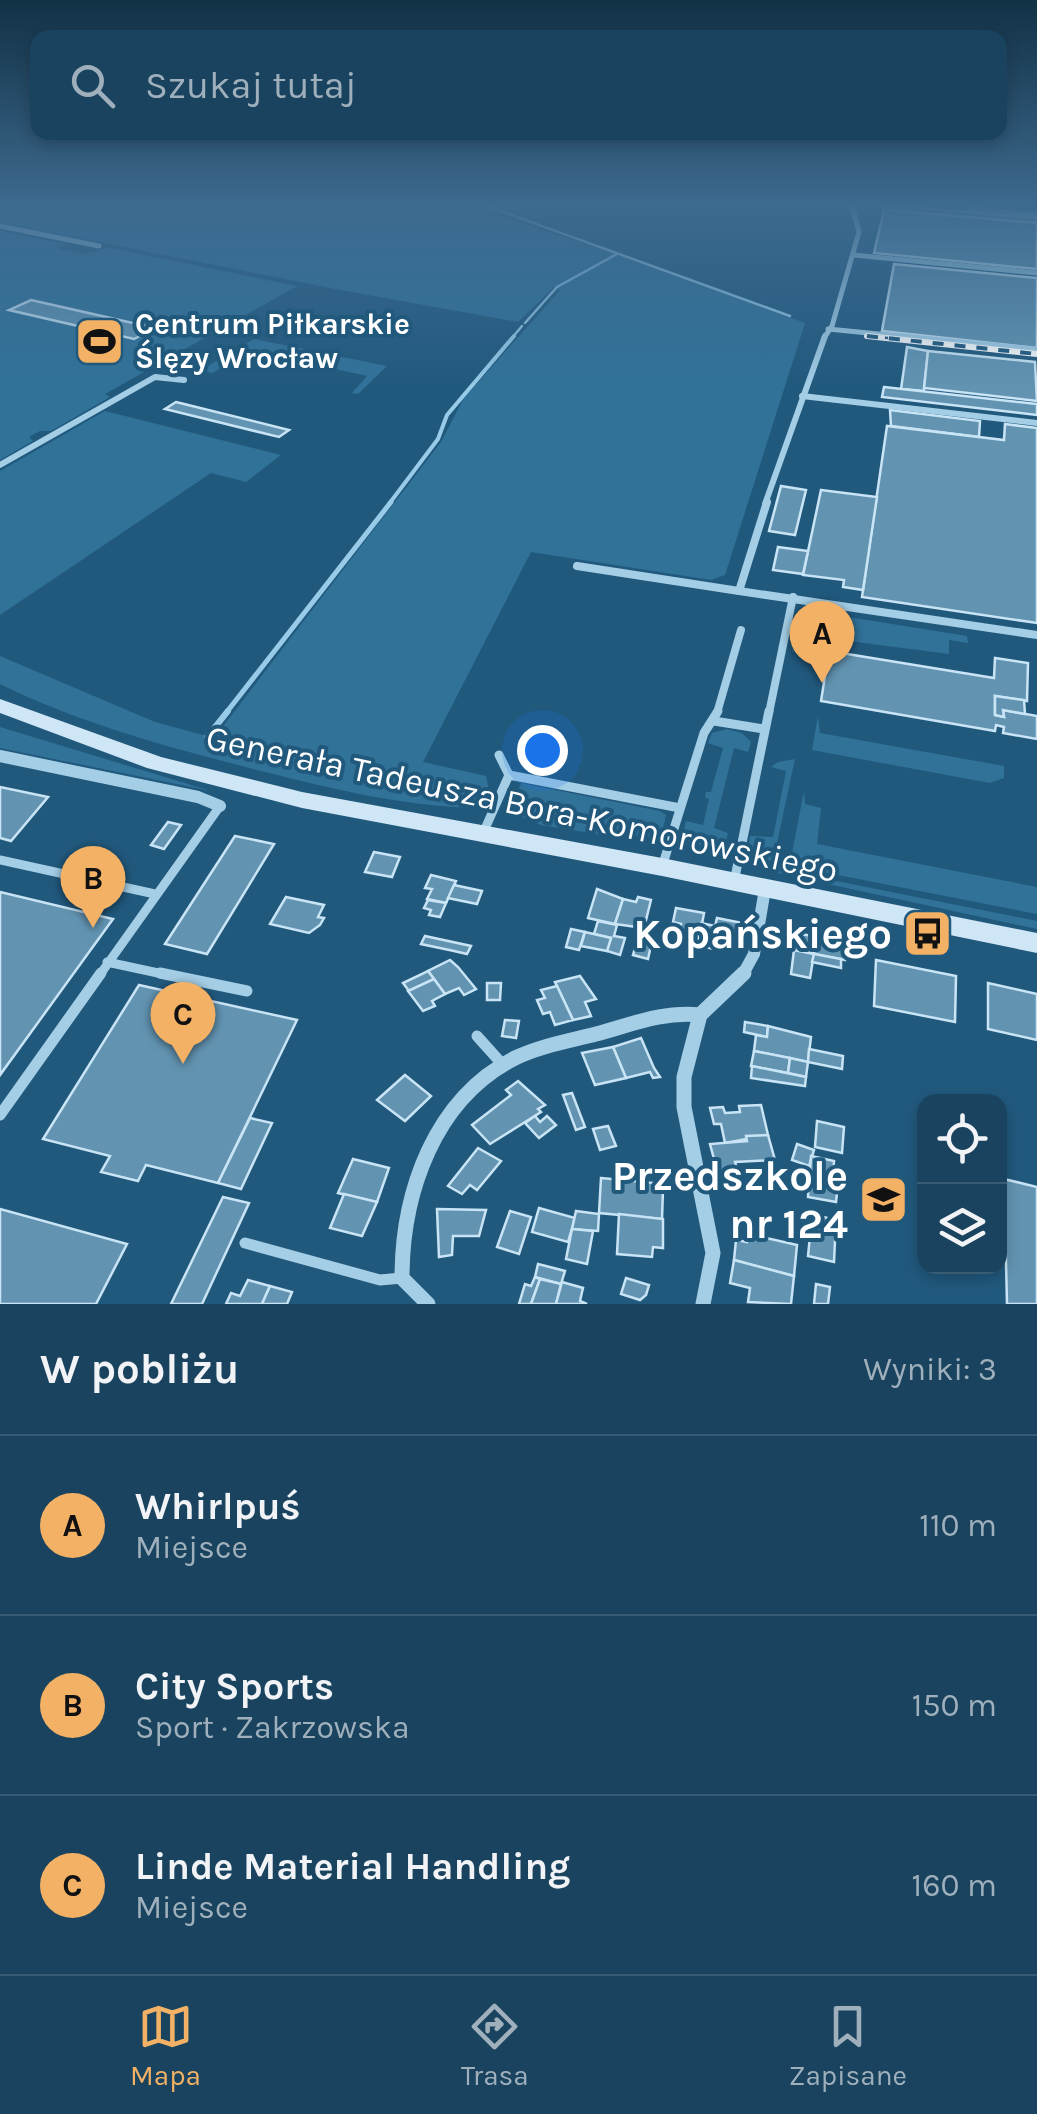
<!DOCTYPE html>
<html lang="pl">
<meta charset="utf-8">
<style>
body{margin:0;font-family:Karla,sans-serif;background:#264e67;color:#f1f3f6}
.controls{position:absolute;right:30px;bottom:30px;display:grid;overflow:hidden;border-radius:20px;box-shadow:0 5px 15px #0003}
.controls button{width:90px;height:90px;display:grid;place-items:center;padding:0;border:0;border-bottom:2px solid #375c73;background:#19435e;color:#f1f3f6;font:50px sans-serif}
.you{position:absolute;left:542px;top:750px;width:35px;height:35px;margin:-25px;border:8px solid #fff;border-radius:50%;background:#1a73e8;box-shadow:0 0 0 15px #1a73e833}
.badge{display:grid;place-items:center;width:65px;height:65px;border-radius:50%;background:#f3b165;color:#111;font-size:32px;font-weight:700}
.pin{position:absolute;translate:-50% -82px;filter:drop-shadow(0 2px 5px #0008)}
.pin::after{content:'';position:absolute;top:52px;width:35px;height:30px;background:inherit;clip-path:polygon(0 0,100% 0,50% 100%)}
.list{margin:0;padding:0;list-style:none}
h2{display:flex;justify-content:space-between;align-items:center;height:130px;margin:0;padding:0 40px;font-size:42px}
h2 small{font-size:32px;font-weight:400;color:#9fb0bc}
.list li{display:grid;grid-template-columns:65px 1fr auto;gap:30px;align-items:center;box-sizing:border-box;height:180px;padding:0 40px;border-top:2px solid #375c73}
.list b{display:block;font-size:38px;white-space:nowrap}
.list p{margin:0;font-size:32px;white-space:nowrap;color:#9fb0bc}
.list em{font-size:32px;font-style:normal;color:#9fb0bc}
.icon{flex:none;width:55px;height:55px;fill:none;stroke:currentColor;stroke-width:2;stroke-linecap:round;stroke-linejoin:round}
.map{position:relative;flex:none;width:1037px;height:1304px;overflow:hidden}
.search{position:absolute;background:#19435e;box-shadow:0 5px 15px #0003;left:30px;right:30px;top:30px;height:110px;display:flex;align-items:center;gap:25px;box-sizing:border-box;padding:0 35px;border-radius:20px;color:#9fb0bc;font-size:38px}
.sheet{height:670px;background:#19435e}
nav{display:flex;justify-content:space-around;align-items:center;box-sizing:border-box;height:140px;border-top:2px solid #375c73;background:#19435e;font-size:28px;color:#9fb0bc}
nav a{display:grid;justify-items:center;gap:5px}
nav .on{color:#f3b165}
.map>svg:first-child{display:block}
.green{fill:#317299}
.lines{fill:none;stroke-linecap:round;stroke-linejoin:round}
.stream-far3{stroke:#98cbe8;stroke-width:2.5}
.stream-far2{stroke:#98cbe8;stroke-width:4}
.stream-far1{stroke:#98cbe8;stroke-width:5}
.stream{stroke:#98cbe8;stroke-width:6}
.building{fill:#6294b2;stroke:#c8e4f5;stroke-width:2.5}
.lane-far4{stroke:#a4cee6;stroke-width:5}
.lane-far3{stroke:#a4cee6;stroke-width:6}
.lane-far2{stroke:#a4cee6;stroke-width:8}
.lane-far1{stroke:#a4cee6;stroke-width:9}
.lane{stroke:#a4cee6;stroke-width:11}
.street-far1{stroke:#a4cee6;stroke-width:12}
.street{stroke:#a4cee6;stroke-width:15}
.secondary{fill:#cee6f5;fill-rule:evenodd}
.rail-far1-casing{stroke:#fff;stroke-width:5}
.rail-casing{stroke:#fff;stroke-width:6}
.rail-far1{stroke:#21597d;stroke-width:2.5;stroke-dasharray:9;stroke-linecap:butt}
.rail{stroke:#21597d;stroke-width:4;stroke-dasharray:11;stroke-linecap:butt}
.labels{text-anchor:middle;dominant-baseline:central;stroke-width:8;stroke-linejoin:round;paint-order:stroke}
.far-poi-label{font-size:30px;font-weight:bold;fill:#fff;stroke:#21597d;text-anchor:start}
.street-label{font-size:35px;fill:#fff;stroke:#21597d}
.near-poi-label{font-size:42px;font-weight:bold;fill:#fff;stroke:#21597d;text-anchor:end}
</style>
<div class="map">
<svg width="1037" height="1304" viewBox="0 0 1037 1304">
<rect width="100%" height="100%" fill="#21597d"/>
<g class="green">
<path d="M0 205 474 208 617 254 805 323 725 575 711 580 531 552 423 762 486 776 489 791 479 808C405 807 333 789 261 771 172 748 83 725 0 684V656L155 722 214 738 441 442 464 398 560 290 554 287 518 322 330 288 0 222Z"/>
<polygon points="0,231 66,244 58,249 83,254 109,248 297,286 105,394 110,397 51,431 40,431 29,437 33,441 0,460"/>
<polygon points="254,339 387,366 358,394 352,393 367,376 263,353 244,356 212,373 201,370"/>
<polygon points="105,411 281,455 246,482 211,473 0,615 0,471"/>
<polygon points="826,609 815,656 792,651 801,619"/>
<polygon points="836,615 967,636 968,643 949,640 949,654 833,639"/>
<polygon points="818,716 820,733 1004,766 1004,778 990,783 812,750"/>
<polygon points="0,727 211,791 0,748"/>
<polygon points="727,729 742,733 751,742 748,752 734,748 714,828 728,833 724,850 681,841 686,821 703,825 709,799 705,798 706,792 711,792 723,748 708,743 712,733"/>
<polygon points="795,759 774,857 770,861 747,856 750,836 773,837 786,771 771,767 778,762"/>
<polygon points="521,783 660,811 666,815 661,837 603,835 541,825 510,812"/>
<polygon points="804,791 805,804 821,808 817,844 1037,887 1037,914 797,867 791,858"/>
<polygon points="761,866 1037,921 1037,929 777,873"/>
</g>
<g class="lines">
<g class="stream-far3">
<polyline points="484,205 790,316"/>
<polyline points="525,323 557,287 617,254"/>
<polyline points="512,338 522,326"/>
</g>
<polyline class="stream-far2" points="389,504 438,439 447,415 514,336"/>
<polyline class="stream-far1" points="226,713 391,502"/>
<polyline class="stream" points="207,737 228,711"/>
</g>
<g class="building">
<polygon points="885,205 1037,218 1037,223 884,210"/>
<polygon points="884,210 1037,223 1037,269 874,253"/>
<polygon points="894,264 1037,278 1037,348 882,331"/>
<polygon points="31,300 155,328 134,339 9,310"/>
<polygon points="907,347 928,351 924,391 901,389"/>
<polygon points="928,351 1035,362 1037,401 924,388"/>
<polygon points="884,387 1037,404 1037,415 882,397"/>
<polygon points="176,402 289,430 279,437 165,409"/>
<polygon points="890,410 980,421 979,437 891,426"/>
<polygon points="1005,424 1037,428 1037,623 862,597 887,426 1004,440"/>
<polygon points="781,486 806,490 795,535 769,531"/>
<polygon points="821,490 877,497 863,590 843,587 844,580 803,575"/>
<polygon points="778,547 808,551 803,574 773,570"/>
<polygon points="829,651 994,678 995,658 1028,663 1027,701 995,696 995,715 1004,717 1003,710 1037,716 1037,739 1003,733 1004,727 996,725 995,731 821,701"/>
<polygon points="995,696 1024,700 1025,714 1003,710 1004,717 995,715"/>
<polygon points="0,787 48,797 11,841 0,838"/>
<polygon points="168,822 181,825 164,849 151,845"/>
<polygon points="235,836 274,844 207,954 165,944"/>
<polygon points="374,852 400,857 392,877 365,872"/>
<polygon points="431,875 456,881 446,903 427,899 432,889 425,888"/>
<polygon points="454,885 482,891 477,904 448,898"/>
<polygon points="597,889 623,899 615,924 588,918"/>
<polygon points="0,892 113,919 0,1075"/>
<polygon points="286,897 324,905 318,917 324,918 320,925 309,933 270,924"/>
<polygon points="638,897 651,900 644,928 615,924 623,899 636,902"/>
<polygon points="428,900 446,903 440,917 429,915 431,910 424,908"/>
<polygon points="676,908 704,913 698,946 677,941 681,924 673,922"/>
<polygon points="717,918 742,923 739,938 730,936 729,943 717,941 715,949 698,946 701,923 715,926"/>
<polygon points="598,921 617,925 614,936 625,938 620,955 607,951 611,938 594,934"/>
<polygon points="571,929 585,932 579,950 566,947"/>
<polygon points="788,931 816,937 814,954 787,944"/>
<polygon points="585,932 611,938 607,951 581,946"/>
<polygon points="425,936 471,946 467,954 454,951 421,944"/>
<polygon points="833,936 847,939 845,960 814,954 815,939 833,942"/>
<polygon points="638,938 652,941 648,959 633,955"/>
<polygon points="794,950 814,954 810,978 791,974"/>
<polygon points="814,954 841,959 841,968 812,962"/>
<polygon points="450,960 458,967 476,989 464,995 459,988 445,994 428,971"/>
<polygon points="876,960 956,976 955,1022 874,1006"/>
<polygon points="428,971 434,979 409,991 403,983"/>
<polygon points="580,976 596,999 585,1002 591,1016 573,1020 555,982"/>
<polygon points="434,979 445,994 432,1001 435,1006 423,1011 408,991"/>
<polygon points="487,983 501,983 500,1000 487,1000"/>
<polygon points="988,983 1037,994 1037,1040 988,1029"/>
<polygon points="139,985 297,1020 218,1183 146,1165 138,1181 101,1172 110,1156 43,1139"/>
<polygon points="557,986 573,1020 555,1025 550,1012 543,1014 537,1000 545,998 541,990"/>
<polygon points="505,1020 519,1021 516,1038 502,1036"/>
<polygon points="745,1022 768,1026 767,1037 744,1032"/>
<polygon points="768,1026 811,1037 808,1062 754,1051 756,1035 767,1037"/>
<polygon points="641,1038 654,1068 660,1077 653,1078 650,1072 626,1078 613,1047"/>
<polygon points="613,1047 626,1078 595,1085 582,1053"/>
<polygon points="809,1049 843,1056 842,1069 808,1062"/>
<polygon points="754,1051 790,1058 788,1073 751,1066"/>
<polygon points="790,1058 808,1062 806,1077 788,1073"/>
<polygon points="752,1066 806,1077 805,1086 751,1078"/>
<polygon points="405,1075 431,1096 405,1121 377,1100"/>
<polygon points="518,1081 545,1105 538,1109 541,1112 490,1144 472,1125 511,1095 506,1090"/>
<polygon points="572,1093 585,1127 576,1130 563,1095"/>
<polygon points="761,1105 768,1135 725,1143 721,1124 714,1124 710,1108 723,1107 725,1113 740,1112 739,1106"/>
<polygon points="535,1116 540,1122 547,1116 556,1125 539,1138 525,1123"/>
<polygon points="250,1118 272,1123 241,1189 218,1183"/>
<polygon points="817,1121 844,1127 842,1153 815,1147"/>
<polygon points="608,1126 616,1146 600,1150 593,1129"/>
<polygon points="768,1135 775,1160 735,1162 738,1172 718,1174 710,1144 747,1141 746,1136"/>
<polygon points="797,1144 814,1150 809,1166 792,1160"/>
<polygon points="478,1148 501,1161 477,1190 470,1185 462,1194 448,1186"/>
<polygon points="811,1156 834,1161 832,1192 837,1193 836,1202 808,1197"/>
<polygon points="353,1159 389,1168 377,1202 338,1193"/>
<polygon points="601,1178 654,1183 653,1189 663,1190 662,1219 599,1213"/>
<polygon points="1004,1179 1037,1187 1037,1304 1007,1304"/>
<polygon points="344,1194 377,1202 362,1236 330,1228"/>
<polygon points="223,1197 249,1203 202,1304 171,1304"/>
<polygon points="539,1208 575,1218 568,1242 532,1232"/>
<polygon points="0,1209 127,1244 96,1304 0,1304"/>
<polygon points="437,1209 486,1210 479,1236 453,1236 452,1255 439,1257"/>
<polygon points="510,1211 531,1217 519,1254 497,1247"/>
<polygon points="576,1211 599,1214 598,1231 572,1229"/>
<polygon points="619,1214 663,1219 663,1248 653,1247 652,1257 617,1254"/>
<polygon points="819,1216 836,1220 834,1262 808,1256 810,1236 817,1238"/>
<polygon points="572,1229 593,1231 587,1264 566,1259"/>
<polygon points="749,1234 797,1245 794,1276 734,1260 736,1240 747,1242"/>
<polygon points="734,1260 794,1276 791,1304 748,1302 750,1288 730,1283"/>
<polygon points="538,1264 565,1271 561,1284 535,1277"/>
<polygon points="535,1277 540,1279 531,1304 519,1304 525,1284 531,1286"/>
<polygon points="626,1278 649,1285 646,1295 640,1300 621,1294"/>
<polygon points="540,1279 561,1284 556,1304 531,1304"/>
<polygon points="248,1280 270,1286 262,1304 226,1304 231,1293 240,1296"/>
<polygon points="562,1282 583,1288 580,1301 587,1304 556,1304"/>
<polygon points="816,1284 830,1287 828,1304 814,1304"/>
<polygon points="270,1286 292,1292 287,1304 262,1304"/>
</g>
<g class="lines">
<g class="lane-far4">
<polyline points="971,205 971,209 1037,215"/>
<polyline points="0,226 99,246"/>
<polyline points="854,255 1037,273"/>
<polyline points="828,329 919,338"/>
<polyline points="824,338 832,326 859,232 852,205"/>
</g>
<g class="lane-far3">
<polyline points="895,336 1037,350"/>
<polyline points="802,396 1037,423"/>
<polyline points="0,465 155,377 184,380"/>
<polyline points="765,504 825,336"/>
</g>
<g class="lane-far2">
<polyline points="767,502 739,591 1037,635"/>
<polyline points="577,566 739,591"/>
<polyline points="717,713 741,630"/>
<polyline points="769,713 793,597"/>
</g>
<g class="lane-far1">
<polyline points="714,721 764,729"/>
<polyline points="509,775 680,808"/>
<polyline points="484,831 509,775 499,755"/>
<polyline points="0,860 155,894"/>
<polyline points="662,867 704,733 718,711"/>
<polyline points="734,882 769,711"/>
<polyline points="107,962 172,976"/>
<polyline points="99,976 220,806"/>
</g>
<g class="lane">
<polyline points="160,973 247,991"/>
<polyline points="477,1036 503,1065"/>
<polyline points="0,1115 101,973"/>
<polyline points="245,1243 380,1280 402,1278"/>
</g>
<g class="street-far1">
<polyline points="0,756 198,797 220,806"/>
<polyline points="742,976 754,954 765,889"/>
</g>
<g class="street">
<path d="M428 1304 402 1278C402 1193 434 1099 515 1058 540 1046 569 1041 596 1034 630 1025 663 1011 700 1015"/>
<polyline points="703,1304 713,1253 684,1107 684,1077 700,1015 744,973"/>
</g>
<polygon class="secondary" points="0,699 161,757 302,792 662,858 1037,933 1037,953 662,876 302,808 147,768 0,713"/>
<defs>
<polyline id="rail-far1" points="867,336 888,338"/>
<polyline id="rail" points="867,336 1037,354"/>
</defs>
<use href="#rail-far1" class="rail-far1-casing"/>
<use href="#rail" class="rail-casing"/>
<use href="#rail-far1" class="rail-far1"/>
<use href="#rail" class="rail"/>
</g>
<linearGradient id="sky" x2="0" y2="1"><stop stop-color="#123145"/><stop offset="0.53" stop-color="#3d6a8f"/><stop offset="1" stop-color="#3d6a8f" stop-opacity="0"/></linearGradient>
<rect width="1037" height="387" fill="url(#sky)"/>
<defs>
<symbol id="stadium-square" viewBox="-11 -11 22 22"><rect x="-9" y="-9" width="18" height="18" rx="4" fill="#f3b165" stroke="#21597d"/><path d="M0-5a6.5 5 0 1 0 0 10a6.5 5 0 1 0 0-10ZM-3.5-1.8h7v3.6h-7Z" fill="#111"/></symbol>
<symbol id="bus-square" viewBox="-11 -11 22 22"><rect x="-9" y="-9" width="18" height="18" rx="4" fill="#f3b165" stroke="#21597d"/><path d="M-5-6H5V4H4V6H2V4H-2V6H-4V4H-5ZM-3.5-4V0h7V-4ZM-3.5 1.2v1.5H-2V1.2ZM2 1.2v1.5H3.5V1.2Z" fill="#111"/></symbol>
<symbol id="school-square" viewBox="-11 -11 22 22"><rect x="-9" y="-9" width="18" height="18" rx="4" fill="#f3b165" stroke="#21597d"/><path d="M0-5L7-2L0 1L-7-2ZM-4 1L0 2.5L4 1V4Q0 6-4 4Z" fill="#111"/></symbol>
</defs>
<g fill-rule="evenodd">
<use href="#stadium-square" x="72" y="314" width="55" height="55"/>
<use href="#bus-square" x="900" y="906" width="55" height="55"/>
<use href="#school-square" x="856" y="1172" width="55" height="55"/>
</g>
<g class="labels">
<g class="far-poi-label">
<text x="135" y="324">Centrum Piłkarskie<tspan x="135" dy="34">Ślęzy Wrocław</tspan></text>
</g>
<g class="street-label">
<text transform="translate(522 804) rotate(12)">Generała Tadeusza Bora-Komorowskiego</text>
</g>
<g class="near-poi-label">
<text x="892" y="934">Kopańskiego</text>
<text x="848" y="1176">Przedszkole<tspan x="848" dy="48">nr 124</tspan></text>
</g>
</g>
</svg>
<div class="controls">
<button><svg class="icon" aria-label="locate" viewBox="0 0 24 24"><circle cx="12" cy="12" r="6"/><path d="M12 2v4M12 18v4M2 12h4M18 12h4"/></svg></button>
<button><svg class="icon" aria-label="layers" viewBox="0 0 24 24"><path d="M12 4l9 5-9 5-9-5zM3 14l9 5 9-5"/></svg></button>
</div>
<div class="you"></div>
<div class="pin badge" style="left:822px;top:683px">A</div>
<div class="pin badge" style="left:93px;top:928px">B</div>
<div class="pin badge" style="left:183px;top:1064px">C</div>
<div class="search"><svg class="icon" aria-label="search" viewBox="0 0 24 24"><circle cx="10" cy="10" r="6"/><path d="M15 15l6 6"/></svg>Szukaj tutaj</div>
</div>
<section class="sheet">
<h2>W pobliżu<small>Wyniki: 3</small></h2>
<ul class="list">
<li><span class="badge">A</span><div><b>Whirlpuś</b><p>Miejsce</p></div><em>110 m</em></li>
<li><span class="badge">B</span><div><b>City Sports</b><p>Sport · Zakrzowska</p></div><em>150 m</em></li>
<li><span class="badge">C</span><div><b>Linde Material Handling</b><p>Miejsce</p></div><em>160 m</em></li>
</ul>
</section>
<nav>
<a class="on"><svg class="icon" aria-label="map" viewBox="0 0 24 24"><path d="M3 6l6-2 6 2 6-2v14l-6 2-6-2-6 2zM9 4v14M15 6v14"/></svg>Mapa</a>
<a><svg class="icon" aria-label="directions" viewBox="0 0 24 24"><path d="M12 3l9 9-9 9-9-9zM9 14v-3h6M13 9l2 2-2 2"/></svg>Trasa</a>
<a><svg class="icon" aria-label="saved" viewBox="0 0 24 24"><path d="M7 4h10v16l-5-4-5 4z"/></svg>Zapisane</a>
</nav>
